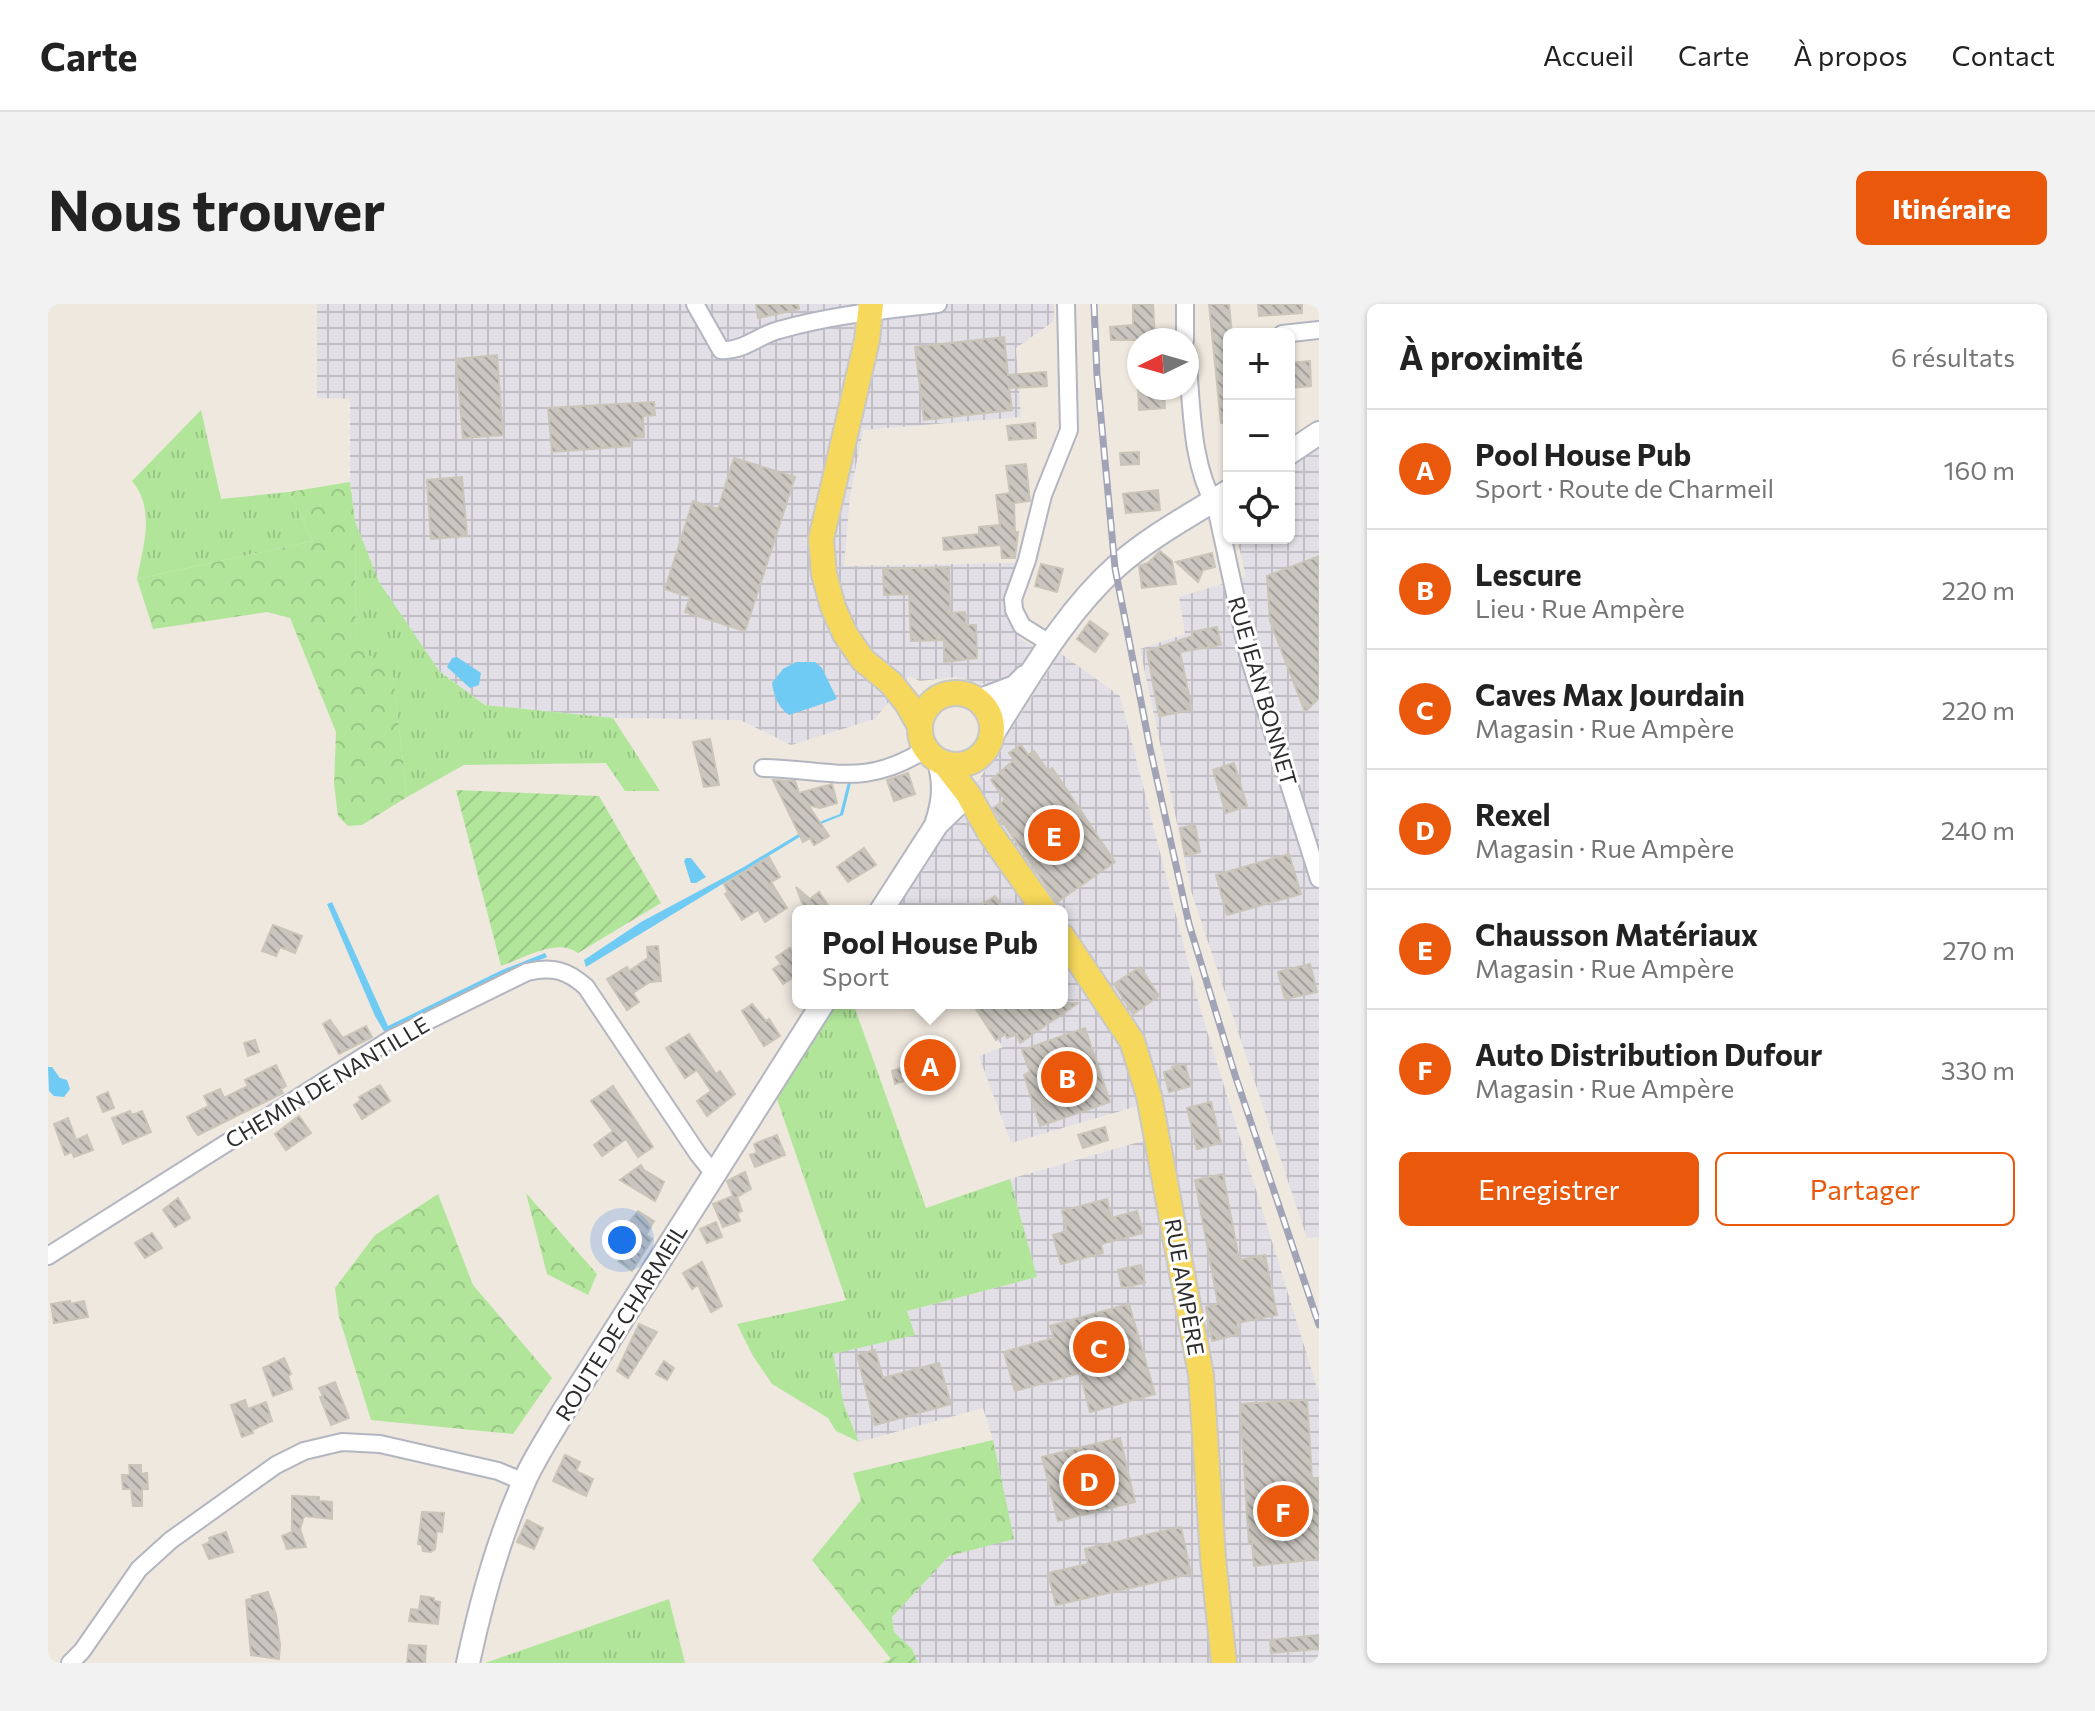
<!DOCTYPE html>
<html lang="fr">
<meta charset="utf-8">
<style>
body{margin:0;font-family:Commissioner,sans-serif;background:#f2f2f2;color:#222}
.controls{position:absolute;right:24px;top:24px;display:grid;overflow:hidden;border-radius:12px;box-shadow:0 2px 6px #0004}
.controls button{width:72px;height:72px;display:grid;place-items:center;padding:0;border:0;border-bottom:2px solid #e0e0e0;background:#fff;color:#222;font:40px sans-serif}
.compass{position:absolute;left:1079px;top:24px;width:72px;height:72px;border-radius:50%;background:#fff;box-shadow:0 2px 6px #0004;rotate:265deg}
.you{position:absolute;left:574px;top:936px;width:28px;height:28px;margin:-20px;border:6px solid #fff;border-radius:50%;background:#1a73e8;box-shadow:0 0 0 12px #1a73e833}
.badge{display:grid;place-items:center;width:52px;height:52px;border-radius:50%;background:#ea580c;color:#fff;font-size:26px;font-weight:700}
.pin{position:absolute;translate:-50% -50%;border:4px solid #fff;box-shadow:0 2px 8px #0006}
.popup{position:absolute;left:744px;top:601px;width:276px;height:104px;box-sizing:border-box;display:grid;place-content:center;border-radius:12px;background:#fff;filter:drop-shadow(0 2px 6px #0005);font-size:26px;white-space:nowrap;color:#767676}
.popup b{font-size:30px;color:#222}
.popup::after{content:'';position:absolute;left:50%;top:100%;margin-left:-16px;border:16px solid transparent;border-top-color:#fff}
.list{margin:0;padding:0;list-style:none}
h2{display:flex;justify-content:space-between;align-items:center;height:104px;margin:0;padding:0 32px;font-size:34px}
h2 small{font-size:26px;font-weight:400;color:#767676}
.list li{display:grid;grid-template-columns:52px 1fr auto;gap:24px;align-items:center;box-sizing:border-box;height:120px;padding:0 32px;border-top:2px solid #e0e0e0}
.list b{display:block;font-size:30px;white-space:nowrap}
.list p{margin:0;font-size:26px;white-space:nowrap;color:#767676}
.list em{font-size:26px;font-style:normal;color:#767676}
.actions{display:flex;gap:16px;padding:24px 32px}
.actions a{flex:1;padding:18px 0;border:2px solid #ea580c;border-radius:12px;text-align:center;font-size:28px;color:#ea580c}
.actions .main{background:#ea580c;color:#fff}
.icon{flex:none;width:44px;height:44px;fill:none;stroke:currentColor;stroke-width:2;stroke-linecap:round;stroke-linejoin:round}
.map{position:relative;flex:none;width:1271px;height:1359px;overflow:hidden;border-radius:12px}
header{display:flex;align-items:center;gap:48px;box-sizing:border-box;height:112px;padding:0 40px;background:#fff;border-bottom:2px solid #e0e0e0}
header strong{font-size:38px}
nav{display:flex;gap:44px;margin-inline-start:auto;font-size:28px}
.intro{display:flex;align-items:center;justify-content:space-between;box-sizing:border-box;height:192px;padding:0 48px}
h1{margin:0;font-size:56px}
.button{padding:20px 36px;border-radius:12px;background:#ea580c;color:#fff;font-size:28px;font-weight:700}
main{display:flex;gap:48px;padding:0 48px}
aside{flex:1;background:#fff;border-radius:12px;box-shadow:0 2px 6px #0004}
.map>svg:first-child{display:block}
.industrial{fill:url(#industrial-grid)}
.grass{fill:url(#grass-tufts)}
.forest{fill:url(#forest-crowns)}
.garden{fill:url(#garden-furrows)}
.water{fill:#6fcbf3}
.building{fill:url(#building-back-hatch);stroke:#cac5b8;stroke-width:2}
.lines{fill:none;stroke-linecap:round;stroke-linejoin:round}
.street-casing{stroke:#b3b5c0;stroke-width:20}
.secondary-casing{stroke:#b3b5c0;stroke-width:26}
.primary-casing{stroke:#c8c8c8;stroke-width:28}
.street{stroke:#fff;stroke-width:16}
.secondary{stroke:#fff;stroke-width:22}
.primary{stroke:#f6d85c;stroke-width:24}
.rail-casing{stroke:#a1a3b7;stroke-width:7}
.rail{stroke:#fff;stroke-width:4;stroke-dasharray:12;stroke-linecap:butt}
.labels{text-anchor:middle;dominant-baseline:central;stroke-width:6;stroke-linejoin:round;paint-order:stroke}
.street-label{font-size:22px;fill:#2d2d2d;stroke:#fff}
</style>
<header>
<strong>Carte</strong>
<nav><a>Accueil</a><a>Carte</a><a>À propos</a><a>Contact</a></nav>
</header>
<div class="intro"><h1>Nous trouver</h1><a class="button">Itinéraire</a></div>
<main>
<div class="map">
<svg width="1271" height="1359" viewBox="0 0 1271 1359">
<defs>
<pattern id="industrial-grid" width="8" height="8" patternUnits="userSpaceOnUse" patternTransform="scale(2)"><rect width="8" height="8" fill="#e2dfe7"/><path d="M0 4h8M4 0v8" fill="none" stroke="#c2c0c6"/></pattern>
<pattern id="grass-tufts" width="24" height="20" patternUnits="userSpaceOnUse" patternTransform="scale(2)"><rect width="24" height="20" fill="#b1e69a"/><path d="M3 7l-1-3M5 7V3M7 7l1-3M15 17l-1-3M17 17v-4M19 17l1-3" fill="none" stroke="#99c685"/></pattern>
<pattern id="forest-crowns" width="20" height="18" patternUnits="userSpaceOnUse" patternTransform="scale(2)"><rect width="20" height="18" fill="#b1e69a"/><path d="M2 6a3 3 0 1 1 6 0M12 15a3 3 0 1 1 6 0" fill="none" stroke="#99c685"/></pattern>
<pattern id="garden-furrows" width="10" height="10" patternUnits="userSpaceOnUse" patternTransform="scale(2)"><rect width="10" height="10" fill="#b1e69a"/><path d="M-1 1l2-2M0 10L10 0M9 11l2-2" fill="none" stroke="#99c685"/></pattern>
<pattern id="building-back-hatch" width="6" height="6" patternUnits="userSpaceOnUse" patternTransform="scale(2)"><rect width="6" height="6" fill="#cac5be"/><path d="M-1 5l2 2M0 0l6 6M5-1l2 2" fill="none" stroke="#a4a09b"/></pattern>
</defs>
<rect width="100%" height="100%" fill="#efe8df"/>
<g class="industrial">
<polygon points="269,0 1006,0 1006,17 968,44 973,113 815,126 802,192 796,262 970,259 956,303 971,334 986,344 964,374 950,379 935,380 908,373 872,377 861,372 827,415 743,441 692,416 565,414 437,401 392,368 354,316 331,278 320,254 307,217 302,178 302,95 269,94"/>
<polygon points="1271,143 1271,933 1259,934 1144,590 1092,345 1137,330 1131,293 1198,273 1189,234 1241,234 1241,162"/>
<polygon points="1012,349 1072,392 1151,701 1271,1090 1271,1359 870,1359 864,1345 846,1328 844,1313 901,1252 965,1234 945,1136 935,1104 811,1138 796,1101 784,1050 866,1031 859,1007 988,973 962,875 1098,836 1090,802 963,839 931,752 955,743 925,699 1014,699 1014,607 847,607"/>
</g>
<g class="grass">
<path d="M153 106 173 195 241 188 265 237 89 275C95 242 108 206 84 177Z"/>
<polygon points="307,217 331,278 392,368 437,401 565,414 612,487 577,487 558,459 416,461 359,493 345,371 308,342"/>
<polygon points="787,699 805,699 878,904 962,875 989,973 859,1007 867,1031 785,1050 796,1101 811,1138 788,1127 780,1114 724,1080 705,1052 689,1020 798,996 728,792"/>
<polygon points="621,1295 637,1359 437,1359"/>
</g>
<g class="forest">
<polygon points="302,178 307,217 308,341 345,370 359,493 314,521 300,522 290,512 286,480 288,428 242,314 219,308 105,325 89,275 265,237 241,188"/>
<polygon points="478,889 549,970 540,991 499,970"/>
<polygon points="390,890 425,981 504,1074 465,1130 323,1116 291,1013 287,984 327,931"/>
<polygon points="945,1136 966,1235 901,1252 844,1313 846,1328 864,1345 843,1355 764,1256 813,1196 805,1169"/>
</g>
<g class="garden">
<path d="M408 486 551 492 613 599 530 649C509 633 476 654 453 662Z"/>
<polygon points="864,1345 870,1359 834,1359"/>
</g>
<g class="water">
<polygon points="409,353 433,369 431,381 422,384 399,363 404,354"/>
<path d="M748 358H767L774 364 789 395 741 411C730 403 726 393 724 379L735 365Z"/>
<polygon points="800,478 803,479 795,511 773,520 538,663 536,656 593,618 694,564 769,519 792,510"/>
<polygon points="643,554 658,573 648,579 643,579 636,557 638,554"/>
<polygon points="284,598 340,722 454,666 497,649 499,653 458,670 342,729 337,729 327,712 279,600"/>
<polygon points="0,763 4,763 12,774 19,776 22,785 16,793 6,792 1,787"/>
</g>
<g class="building">
<polygon points="708,0 750,0 751,5 710,14"/>
<polygon points="1085,0 1105,0 1107,36 1063,36 1062,23 1085,21"/>
<polygon points="1161,0 1181,0 1184,30 1181,30 1181,119 1173,119"/>
<polygon points="1210,0 1254,0 1254,9 1211,12"/>
<polygon points="956,33 960,71 998,68 999,82 961,84 964,106 876,116 867,43"/>
<polygon points="449,51 455,131 415,134 408,55"/>
<polygon points="1262,57 1263,82 1243,84 1241,59"/>
<polygon points="1090,84 1116,84 1117,104 1091,106"/>
<polygon points="606,98 607,111 595,112 596,133 582,134 583,142 504,148 500,104"/>
<polygon points="987,119 988,134 961,136 959,122"/>
<polygon points="1091,148 1091,160 1073,161 1072,149"/>
<polygon points="686,154 747,173 697,327 637,308 642,293 617,285 645,197 670,205"/>
<polygon points="978,160 982,197 966,199 967,228 970,228 967,254 954,254 953,241 896,246 895,234 931,230 931,223 952,221 948,191 962,189 958,162"/>
<polygon points="414,173 419,232 383,235 379,176"/>
<polygon points="1110,186 1112,206 1078,209 1075,190"/>
<polygon points="1112,247 1124,257 1128,280 1094,284 1091,262 1100,259"/>
<polygon points="1164,249 1167,263 1155,266 1150,278 1128,258"/>
<polygon points="1271,252 1271,394 1257,408 1222,317 1219,272"/>
<polygon points="993,260 1015,265 1009,288 987,282"/>
<polygon points="901,263 902,309 917,308 918,321 928,321 929,354 896,358 896,336 863,337 861,290 836,291 835,265"/>
<polygon points="1042,317 1060,330 1047,348 1029,335"/>
<polygon points="1169,323 1173,341 1132,348 1144,406 1111,412 1099,347 1145,332 1144,328"/>
<polygon points="662,435 671,481 656,483 645,438"/>
<polygon points="973,441 980,451 986,447 1000,467 1004,464 1067,558 1009,598 945,504 957,496 943,476 966,456 961,449"/>
<polygon points="1186,459 1199,502 1178,509 1165,466"/>
<polygon points="860,469 867,490 846,497 839,476"/>
<polygon points="725,476 747,477 751,489 784,480 789,499 772,504 760,501 781,532 766,541 762,534 755,538"/>
<polygon points="1147,521 1152,548 1137,552 1132,524"/>
<polygon points="816,544 828,561 800,578 789,563"/>
<polygon points="1241,550 1253,590 1179,611 1168,571"/>
<polygon points="721,553 732,573 723,578 739,604 717,618 710,606 694,616 677,590 680,588 676,580"/>
<polygon points="748,583 762,595 771,588 784,607 747,607 755,601"/>
<polygon points="947,592 957,607 925,607"/>
<polygon points="225,621 254,632 247,649 232,643 228,652 214,647"/>
<polygon points="610,642 613,677 602,678 585,689 591,698 579,706 559,675 579,663 581,667 600,654 599,643"/>
<polygon points="742,644 750,657 750,670 735,680 725,665 733,660 728,653"/>
<polygon points="1262,660 1269,688 1237,695 1230,668"/>
<polygon points="1092,663 1111,692 1085,710 1066,680"/>
<polygon points="924,699 1030,699 972,739 969,730 959,734 957,730 948,736"/>
<polygon points="704,700 718,717 721,715 732,732 716,742 694,707"/>
<polygon points="282,716 295,734 318,722 324,733 291,750 275,720"/>
<polygon points="1037,724 1062,798 992,822 976,771 982,768 974,746"/>
<polygon points="641,730 668,770 672,767 687,790 659,812 649,797 663,787 649,766 637,774 618,744"/>
<polygon points="207,736 211,748 200,752 196,739"/>
<polygon points="906,746 910,759 847,780 844,767"/>
<polygon points="1137,760 1143,782 1121,788 1116,768 1125,766 1124,763"/>
<polygon points="228,761 238,782 233,785 235,789 150,831 146,826 139,813 161,802 156,792 172,785 176,794 200,782 197,776"/>
<polygon points="332,781 342,797 314,815 306,801 313,796 311,793"/>
<polygon points="565,782 605,843 590,853 578,835 554,852 546,841 565,827 543,797"/>
<polygon points="60,788 66,804 55,808 49,793"/>
<polygon points="1163,798 1173,839 1149,845 1139,804"/>
<polygon points="82,807 84,811 94,807 103,828 75,840 64,814"/>
<polygon points="251,812 263,829 238,846 227,830"/>
<polygon points="20,814 28,836 39,831 45,846 26,853 24,848 17,851 6,820"/>
<polygon points="1057,823 1060,836 1035,844 1030,831"/>
<polygon points="729,831 737,851 707,863 702,851 709,849 706,840"/>
<polygon points="593,861 596,866 616,878 607,897 572,876"/>
<polygon points="697,868 703,885 689,893 694,907 689,909 692,917 675,923 665,900 685,892 679,877"/>
<polygon points="1175,870 1191,956 1217,951 1229,1011 1189,1019 1191,1030 1164,1037 1158,1003 1170,1000 1147,876"/>
<polygon points="130,894 142,914 127,923 115,906"/>
<polygon points="1059,895 1063,914 1089,907 1095,929 1053,940 1055,949 1013,960 1005,931 1019,927 1014,907"/>
<polygon points="590,907 606,917 598,931 604,935 584,967 570,957 581,939 574,935 577,931 573,929"/>
<polygon points="668,918 674,933 659,939 652,925"/>
<polygon points="104,929 114,944 97,954 87,939"/>
<polygon points="654,958 674,1002 663,1008 650,981 644,985 635,969"/>
<polygon points="1093,961 1097,979 1074,984 1070,966"/>
<polygon points="22,997 22,1000 36,997 40,1013 6,1019 3,1000"/>
<polygon points="1081,1000 1107,1090 1042,1108 1032,1069 967,1087 956,1048 1006,1034 1002,1022"/>
<polygon points="591,1020 609,1028 580,1074 569,1067"/>
<polygon points="827,1046 835,1074 891,1059 903,1100 827,1121 809,1051"/>
<polygon points="236,1054 243,1070 240,1072 244,1085 225,1092 215,1064"/>
<polygon points="616,1057 626,1064 619,1076 608,1070"/>
<polygon points="287,1078 301,1114 283,1121 272,1093 275,1092 271,1084"/>
<polygon points="197,1096 200,1105 218,1098 224,1117 204,1126 205,1129 194,1133 183,1101"/>
<polygon points="1259,1096 1264,1174 1271,1174 1271,1255 1206,1262 1204,1239 1201,1240 1192,1100"/>
<polygon points="1072,1134 1087,1198 1010,1217 994,1153"/>
<polygon points="517,1151 532,1158 528,1167 545,1175 538,1192 505,1177"/>
<polygon points="81,1161 93,1161 93,1170 99,1169 100,1185 94,1185 94,1202 85,1202 83,1185 75,1185 74,1171 82,1171"/>
<polygon points="244,1192 271,1193 271,1197 284,1198 284,1215 256,1212 252,1225 258,1243 239,1245 234,1232 244,1228"/>
<polygon points="374,1208 396,1209 394,1228 389,1227 387,1245 383,1248 375,1247 374,1241 370,1240"/>
<polygon points="479,1216 495,1224 486,1245 469,1238"/>
<polygon points="1133,1223 1143,1270 1008,1301 1000,1269 1040,1260 1037,1245"/>
<polygon points="178,1228 185,1248 161,1255 155,1241 162,1238 161,1234"/>
<polygon points="220,1288 228,1311 232,1341 231,1355 203,1351 198,1296 205,1294 204,1292"/>
<polygon points="373,1292 386,1294 386,1297 392,1298 390,1320 361,1317 363,1305 371,1306"/>
<polygon points="1271,1331 1271,1345 1223,1349 1222,1336"/>
<polygon points="361,1341 378,1342 377,1359 359,1359"/>
</g>
<g class="lines">
<defs>
<g id="street">
<path d="M647 0 673 46C694 48 711 31 731 26 783 11 836 6 890 0"/>
<polyline points="1137,0 1137,36"/>
<polyline points="1234,30 1271,26"/>
<path d="M1139 50C1144 99 1142 159 1168 203L1200 350 1271 575"/>
<polyline points="1003,340 974,322 966,306 965,295 979,256 995,191 1021,126 1018,0"/>
<path d="M715 464C782 465 816 485 878 445"/>
<path d="M0 952 343 735 479 668C504 662 519 666 538 683L650 850 666 870"/>
<polyline points="22,1359 34,1347 91,1265 123,1236 228,1161 256,1147 294,1138 332,1140 450,1167 476,1178"/>
</g>
<g id="secondary">
<polyline points="1241,149 1271,129"/>
<polyline points="930,397 967,383 977,373"/>
<path d="M942 434C980 375 1016 309 1069 262 1103 232 1143 211 1181 187"/>
<path d="M889 518C896 496 897 480 891 457"/>
<polyline points="833,607 889,520 920,490"/>
<path d="M420 1359C433 1298 449 1238 475 1180 485 1156 501 1133 514 1110L775 699"/>
</g>
<g id="primary">
<polyline points="823,0 819,36 773,235 776,270 785,303 797,330 815,356 843,379 859,399 872,422"/>
<circle cx="908" cy="425" r="36"/>
<polyline points="896,459 920,490 942,529 997,607"/>
<polyline points="1014,632 1084,737 1101,792 1153,1071 1165,1254 1176,1359"/>
</g>
</defs>
<use href="#street" class="street-casing"/>
<use href="#secondary" class="secondary-casing"/>
<use href="#primary" class="primary-casing"/>
<use href="#street" class="street"/>
<use href="#secondary" class="secondary"/>
<use href="#primary" class="primary"/>
<defs>
<polyline id="rail" points="1046,0 1049,71 1067,264 1102,444 1141,620 1187,771 1271,1021"/>
</defs>
<use href="#rail" class="rail-casing"/>
<use href="#rail" class="rail"/>
</g>
<g class="labels">
<g class="street-label">
<text transform="translate(1215 387) rotate(74)">RUE JEAN BONNET</text>
<text transform="translate(279 778) rotate(-31)">CHEMIN DE NANTILLE</text>
<text transform="translate(1137 983) rotate(80)">RUE AMPÈRE</text>
<text transform="translate(573 1018) rotate(-58)">ROUTE DE CHARMEIL</text>
</g>
</g>
</svg>
<div class="controls">
<button>+</button>
<button>−</button>
<button><svg class="icon" aria-label="locate" viewBox="0 0 24 24"><circle cx="12" cy="12" r="6"/><path d="M12 2v4M12 18v4M2 12h4M18 12h4"/></svg></button>
</div>
<svg class="compass" viewBox="-18 -18 36 36"><path d="M0-13l5 13h-10z" fill="#e53935"/><path d="M0 13l5-13h-10z" fill="#767676"/></svg>
<div class="you"></div>
<div class="pin badge" style="left:882px;top:761px">A</div>
<div class="popup"><b>Pool House Pub</b>Sport</div>
<div class="pin badge" style="left:1019px;top:773px">B</div>
<div class="pin badge" style="left:1051px;top:1043px">C</div>
<div class="pin badge" style="left:1041px;top:1176px">D</div>
<div class="pin badge" style="left:1006px;top:531px">E</div>
<div class="pin badge" style="left:1235px;top:1207px">F</div>
</div>
<aside>
<h2>À proximité<small>6 résultats</small></h2>
<ul class="list">
<li><span class="badge">A</span><div><b>Pool House Pub</b><p>Sport · Route de Charmeil</p></div><em>160 m</em></li>
<li><span class="badge">B</span><div><b>Lescure</b><p>Lieu · Rue Ampère</p></div><em>220 m</em></li>
<li><span class="badge">C</span><div><b>Caves Max Jourdain</b><p>Magasin · Rue Ampère</p></div><em>220 m</em></li>
<li><span class="badge">D</span><div><b>Rexel</b><p>Magasin · Rue Ampère</p></div><em>240 m</em></li>
<li><span class="badge">E</span><div><b>Chausson Matériaux</b><p>Magasin · Rue Ampère</p></div><em>270 m</em></li>
<li><span class="badge">F</span><div><b>Auto Distribution Dufour</b><p>Magasin · Rue Ampère</p></div><em>330 m</em></li>
</ul>
<div class="actions"><a class="main">Enregistrer</a><a>Partager</a></div>
</aside>
</main>
